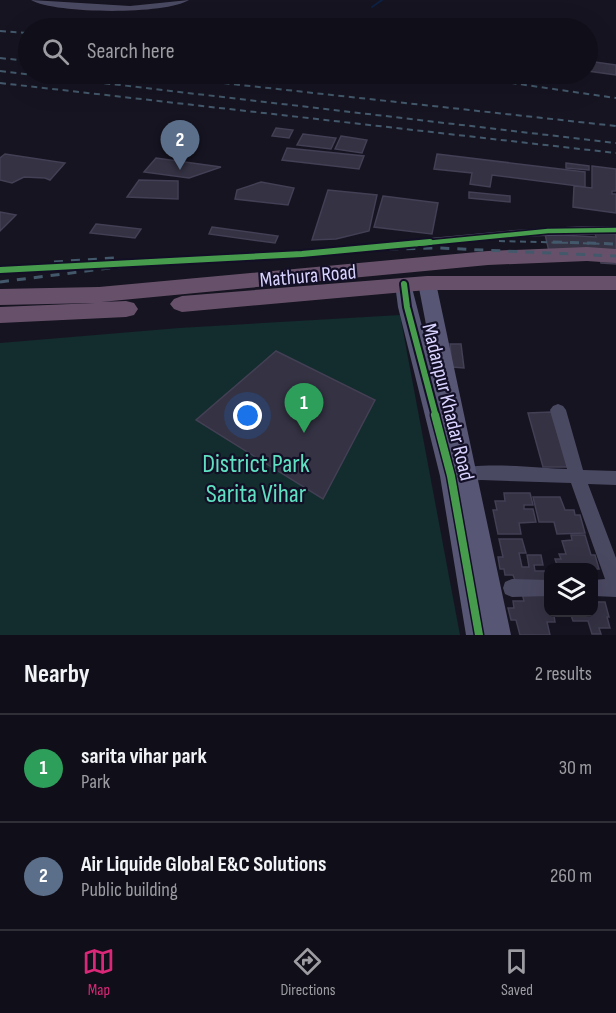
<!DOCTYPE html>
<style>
body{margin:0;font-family:"Sofia Sans Condensed",sans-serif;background:#1e1d26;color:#f1f3f6}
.controls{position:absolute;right:18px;bottom:18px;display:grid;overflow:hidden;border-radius:12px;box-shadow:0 6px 24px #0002}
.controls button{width:54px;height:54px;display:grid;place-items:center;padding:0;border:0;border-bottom:2px solid #302f38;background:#100f19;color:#f1f3f6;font:30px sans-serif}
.you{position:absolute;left:248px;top:416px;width:21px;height:21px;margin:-15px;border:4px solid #fff;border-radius:50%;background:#1a73e8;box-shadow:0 0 0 9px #1a73e833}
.badge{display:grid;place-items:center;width:39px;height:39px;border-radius:50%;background:#db2777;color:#fff;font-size:20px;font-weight:700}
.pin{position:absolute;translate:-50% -50px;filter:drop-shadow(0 2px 3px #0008)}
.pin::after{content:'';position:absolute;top:32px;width:21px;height:18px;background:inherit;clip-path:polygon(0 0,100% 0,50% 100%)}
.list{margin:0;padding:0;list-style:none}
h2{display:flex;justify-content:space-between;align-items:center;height:78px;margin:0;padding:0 24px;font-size:26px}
h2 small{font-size:20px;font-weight:400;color:#9c9ca2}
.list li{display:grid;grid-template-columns:39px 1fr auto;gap:18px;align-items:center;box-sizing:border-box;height:108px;padding:0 24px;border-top:2px solid #302f38}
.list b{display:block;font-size:22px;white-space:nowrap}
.list p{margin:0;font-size:20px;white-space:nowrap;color:#9c9ca2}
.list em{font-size:20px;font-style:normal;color:#9c9ca2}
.icon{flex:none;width:33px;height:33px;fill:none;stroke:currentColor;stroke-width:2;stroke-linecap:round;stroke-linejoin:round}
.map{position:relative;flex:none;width:616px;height:635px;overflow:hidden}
.search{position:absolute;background:#100f19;box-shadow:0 6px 24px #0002;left:18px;right:18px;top:18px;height:66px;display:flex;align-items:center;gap:15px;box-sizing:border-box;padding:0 21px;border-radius:33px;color:#9c9ca2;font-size:22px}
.sheet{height:294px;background:#100f19}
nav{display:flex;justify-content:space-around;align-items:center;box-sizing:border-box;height:84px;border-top:2px solid #302f38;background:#100f19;font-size:16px;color:#9c9ca2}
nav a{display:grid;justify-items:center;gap:3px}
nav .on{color:#db2777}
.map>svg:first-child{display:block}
.green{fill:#132c2d}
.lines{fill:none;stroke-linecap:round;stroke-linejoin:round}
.stream{stroke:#0d2144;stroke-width:2}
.building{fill:#343243;stroke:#433f54;stroke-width:1.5}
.street{fill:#4a4962;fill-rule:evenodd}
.secondary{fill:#575674;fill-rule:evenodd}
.highway{fill:#67516a;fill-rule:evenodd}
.rail-far1{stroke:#43596b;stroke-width:2;stroke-dasharray:6 4.5;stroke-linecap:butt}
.rail{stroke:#43596b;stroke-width:3;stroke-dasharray:9 8;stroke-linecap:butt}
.cycleway-far2-casing{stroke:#130f26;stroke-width:8}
.cycleway-far1-casing{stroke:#130f26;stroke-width:10}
.cycleway-casing{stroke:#130f26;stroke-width:11}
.cycleway-far2{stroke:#469c4c;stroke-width:4.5}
.cycleway-far1{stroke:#469c4c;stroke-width:6}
.cycleway{stroke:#469c4c;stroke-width:8}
.labels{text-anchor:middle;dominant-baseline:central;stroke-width:4.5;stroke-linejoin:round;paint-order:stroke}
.street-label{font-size:21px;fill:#d9d4ff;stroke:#130f26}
.near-park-label{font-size:26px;fill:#5fe0c0;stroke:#130f26}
</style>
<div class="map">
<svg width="616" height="635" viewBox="0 0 616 635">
<rect width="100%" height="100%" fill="#161421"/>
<polygon class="green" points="400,315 460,635 0,635 0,343 179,328"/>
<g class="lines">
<polyline class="stream" points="372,7 382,0"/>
</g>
<g class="building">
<polygon points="588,61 616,65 616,75 588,71"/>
<polygon points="276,128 293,130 289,138 272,136"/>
<polygon points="303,134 336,138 331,149 297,145"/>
<polygon points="341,136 367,140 362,153 335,149"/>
<polygon points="287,148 364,156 359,169 282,160"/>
<polygon points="5,154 65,163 50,180 45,178 24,177 12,183 0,180 0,158"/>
<polygon points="437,154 585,172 585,187 492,175 490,187 470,184 472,173 434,169"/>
<polygon points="156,158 221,167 189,178 144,172"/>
<polygon points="566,163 589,166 589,170 566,168"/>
<polygon points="592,166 616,169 616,191 612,191 612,194 616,194 616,213 573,207 574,186 592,188"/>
<polygon points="139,180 178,181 178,199 127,197"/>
<polygon points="261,182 294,188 288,205 235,199 237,190"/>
<polygon points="328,190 377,195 369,231 336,239 312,240"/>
<polygon points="469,192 510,196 510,202 469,198"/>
<polygon points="383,196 438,203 432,234 374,227"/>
<polygon points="0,212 16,215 0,231"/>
<polygon points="96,224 141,229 135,238 90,233"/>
<polygon points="212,227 278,236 275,243 209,234"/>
<polygon points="595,233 616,234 616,264 601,263 600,259 550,256 545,234 596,237"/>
<polygon points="450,344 461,344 464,368 452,367"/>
<polygon points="276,351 375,400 323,499 196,420"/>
<polygon points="551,412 568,467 543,467 528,413"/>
<polygon points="504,493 530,493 533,505 524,505 524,509 533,509 536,522 519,523 521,534 498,534 493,510 497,510 495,501 505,501"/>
<polygon points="533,497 560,497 565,510 574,510 575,515 580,515 585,533 557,534 554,522 539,522"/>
<polygon points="571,535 585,535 591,555 595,555 599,569 558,568 555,559 561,559 559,554 566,554 562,541 572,540"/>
<polygon points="499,539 522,539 526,553 519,553 522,567 529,567 527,555 541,555 543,565 534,565 535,571 545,571 548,584 533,584 515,580 513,575 505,575 504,569 500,569 498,557 503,557"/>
<polygon points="522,593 548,593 548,612 559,612 560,616 554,616 555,622 547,622 550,635 520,635 516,620 511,620 508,608 514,608 513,601 524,601"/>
<polygon points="594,600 594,602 605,602 609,617 607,617 610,628 599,628 601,634 592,634 588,621 573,621 571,615 567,615 566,612 594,612"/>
</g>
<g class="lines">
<g class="street">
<path d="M31 0 130 6 189 0C165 15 55 14 31 0Z"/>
<polygon points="582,226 616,226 616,234 514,237 302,258 0,274 0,266 302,250 514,230"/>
<path d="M558 404 563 406 566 410 583 470 616 471V485L588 484 616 558V597L594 596V580L605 579 571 483 481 480 459 482 453 480 451 475 453 470C482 461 536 468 567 469L550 410 553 406Z"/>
<polygon points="512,579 548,580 548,596 512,597 505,594 503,588 505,582"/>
</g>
<polygon class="secondary" points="427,278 433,279 436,283 511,635 466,635 440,476 398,307 395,284 398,280 410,280 439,392 418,283 421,279"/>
<g class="highway">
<polygon points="587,247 616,249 616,263 587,261 488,265 101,302 126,301 134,303 138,309 134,315 126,317 0,323 0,307 95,303 0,305 0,289 99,287 488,251"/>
<polygon points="427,276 616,276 616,290 427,290 182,312 174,309 170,304 174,299 182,296"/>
</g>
<g class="rail-far1">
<polyline points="0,31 28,33"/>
<polyline points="0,58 28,61"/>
<polyline points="0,71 616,143"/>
<polyline points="140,74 616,126"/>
<polyline points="427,74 505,82 616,98"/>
<polyline points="0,83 616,153"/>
<polyline points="422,239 506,238"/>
<polyline points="499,241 612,244"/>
</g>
<g class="rail">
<polyline points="553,242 616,244"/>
<polyline points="54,262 114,258"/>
<polyline points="0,269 62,265"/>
<polyline points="0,282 149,263 345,250 438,248 616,256"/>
</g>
<defs>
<polyline id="cycleway-far2" points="416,244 548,231 616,230"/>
<g id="cycleway-far1">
<polyline points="0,270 302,254 430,242"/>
<polyline points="404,284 407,307 436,417"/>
</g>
<polyline id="cycleway" points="435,415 451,476 479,635"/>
</defs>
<use href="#cycleway-far2" class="cycleway-far2-casing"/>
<use href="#cycleway-far1" class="cycleway-far1-casing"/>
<use href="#cycleway" class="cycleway-casing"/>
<use href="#cycleway-far2" class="cycleway-far2"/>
<use href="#cycleway-far1" class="cycleway-far1"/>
<use href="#cycleway" class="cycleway"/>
</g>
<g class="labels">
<g class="street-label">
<text transform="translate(308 276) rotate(-5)">Mathura Road</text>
<text transform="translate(448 402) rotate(76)">Madanpur Khadar Road</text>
</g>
<g class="near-park-label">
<text x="256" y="464">District Park<tspan x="256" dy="30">Sarita Vihar</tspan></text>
</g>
</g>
</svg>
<div class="controls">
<button><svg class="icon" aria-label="layers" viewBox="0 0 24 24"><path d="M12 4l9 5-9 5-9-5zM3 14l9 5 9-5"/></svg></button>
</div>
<div class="you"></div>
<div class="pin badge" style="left:304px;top:433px;background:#2e9e5b">1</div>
<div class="pin badge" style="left:180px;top:170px;background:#5c6f8a">2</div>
<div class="search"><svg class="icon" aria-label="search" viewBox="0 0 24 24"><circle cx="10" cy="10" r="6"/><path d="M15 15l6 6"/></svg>Search here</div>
</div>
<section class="sheet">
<h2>Nearby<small>2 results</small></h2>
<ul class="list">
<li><span class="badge" style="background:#2e9e5b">1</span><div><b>sarita vihar park</b><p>Park</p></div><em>30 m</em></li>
<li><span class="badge" style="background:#5c6f8a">2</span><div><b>Air Liquide Global E&amp;C Solutions</b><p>Public building</p></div><em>260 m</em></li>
</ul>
</section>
<nav>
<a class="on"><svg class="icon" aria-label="map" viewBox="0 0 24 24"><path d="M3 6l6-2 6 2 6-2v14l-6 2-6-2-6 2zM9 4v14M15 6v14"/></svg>Map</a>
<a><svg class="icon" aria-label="directions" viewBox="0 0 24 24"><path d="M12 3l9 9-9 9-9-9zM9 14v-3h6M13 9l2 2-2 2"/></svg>Directions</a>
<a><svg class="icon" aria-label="saved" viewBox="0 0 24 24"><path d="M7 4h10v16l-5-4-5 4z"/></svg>Saved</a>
</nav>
